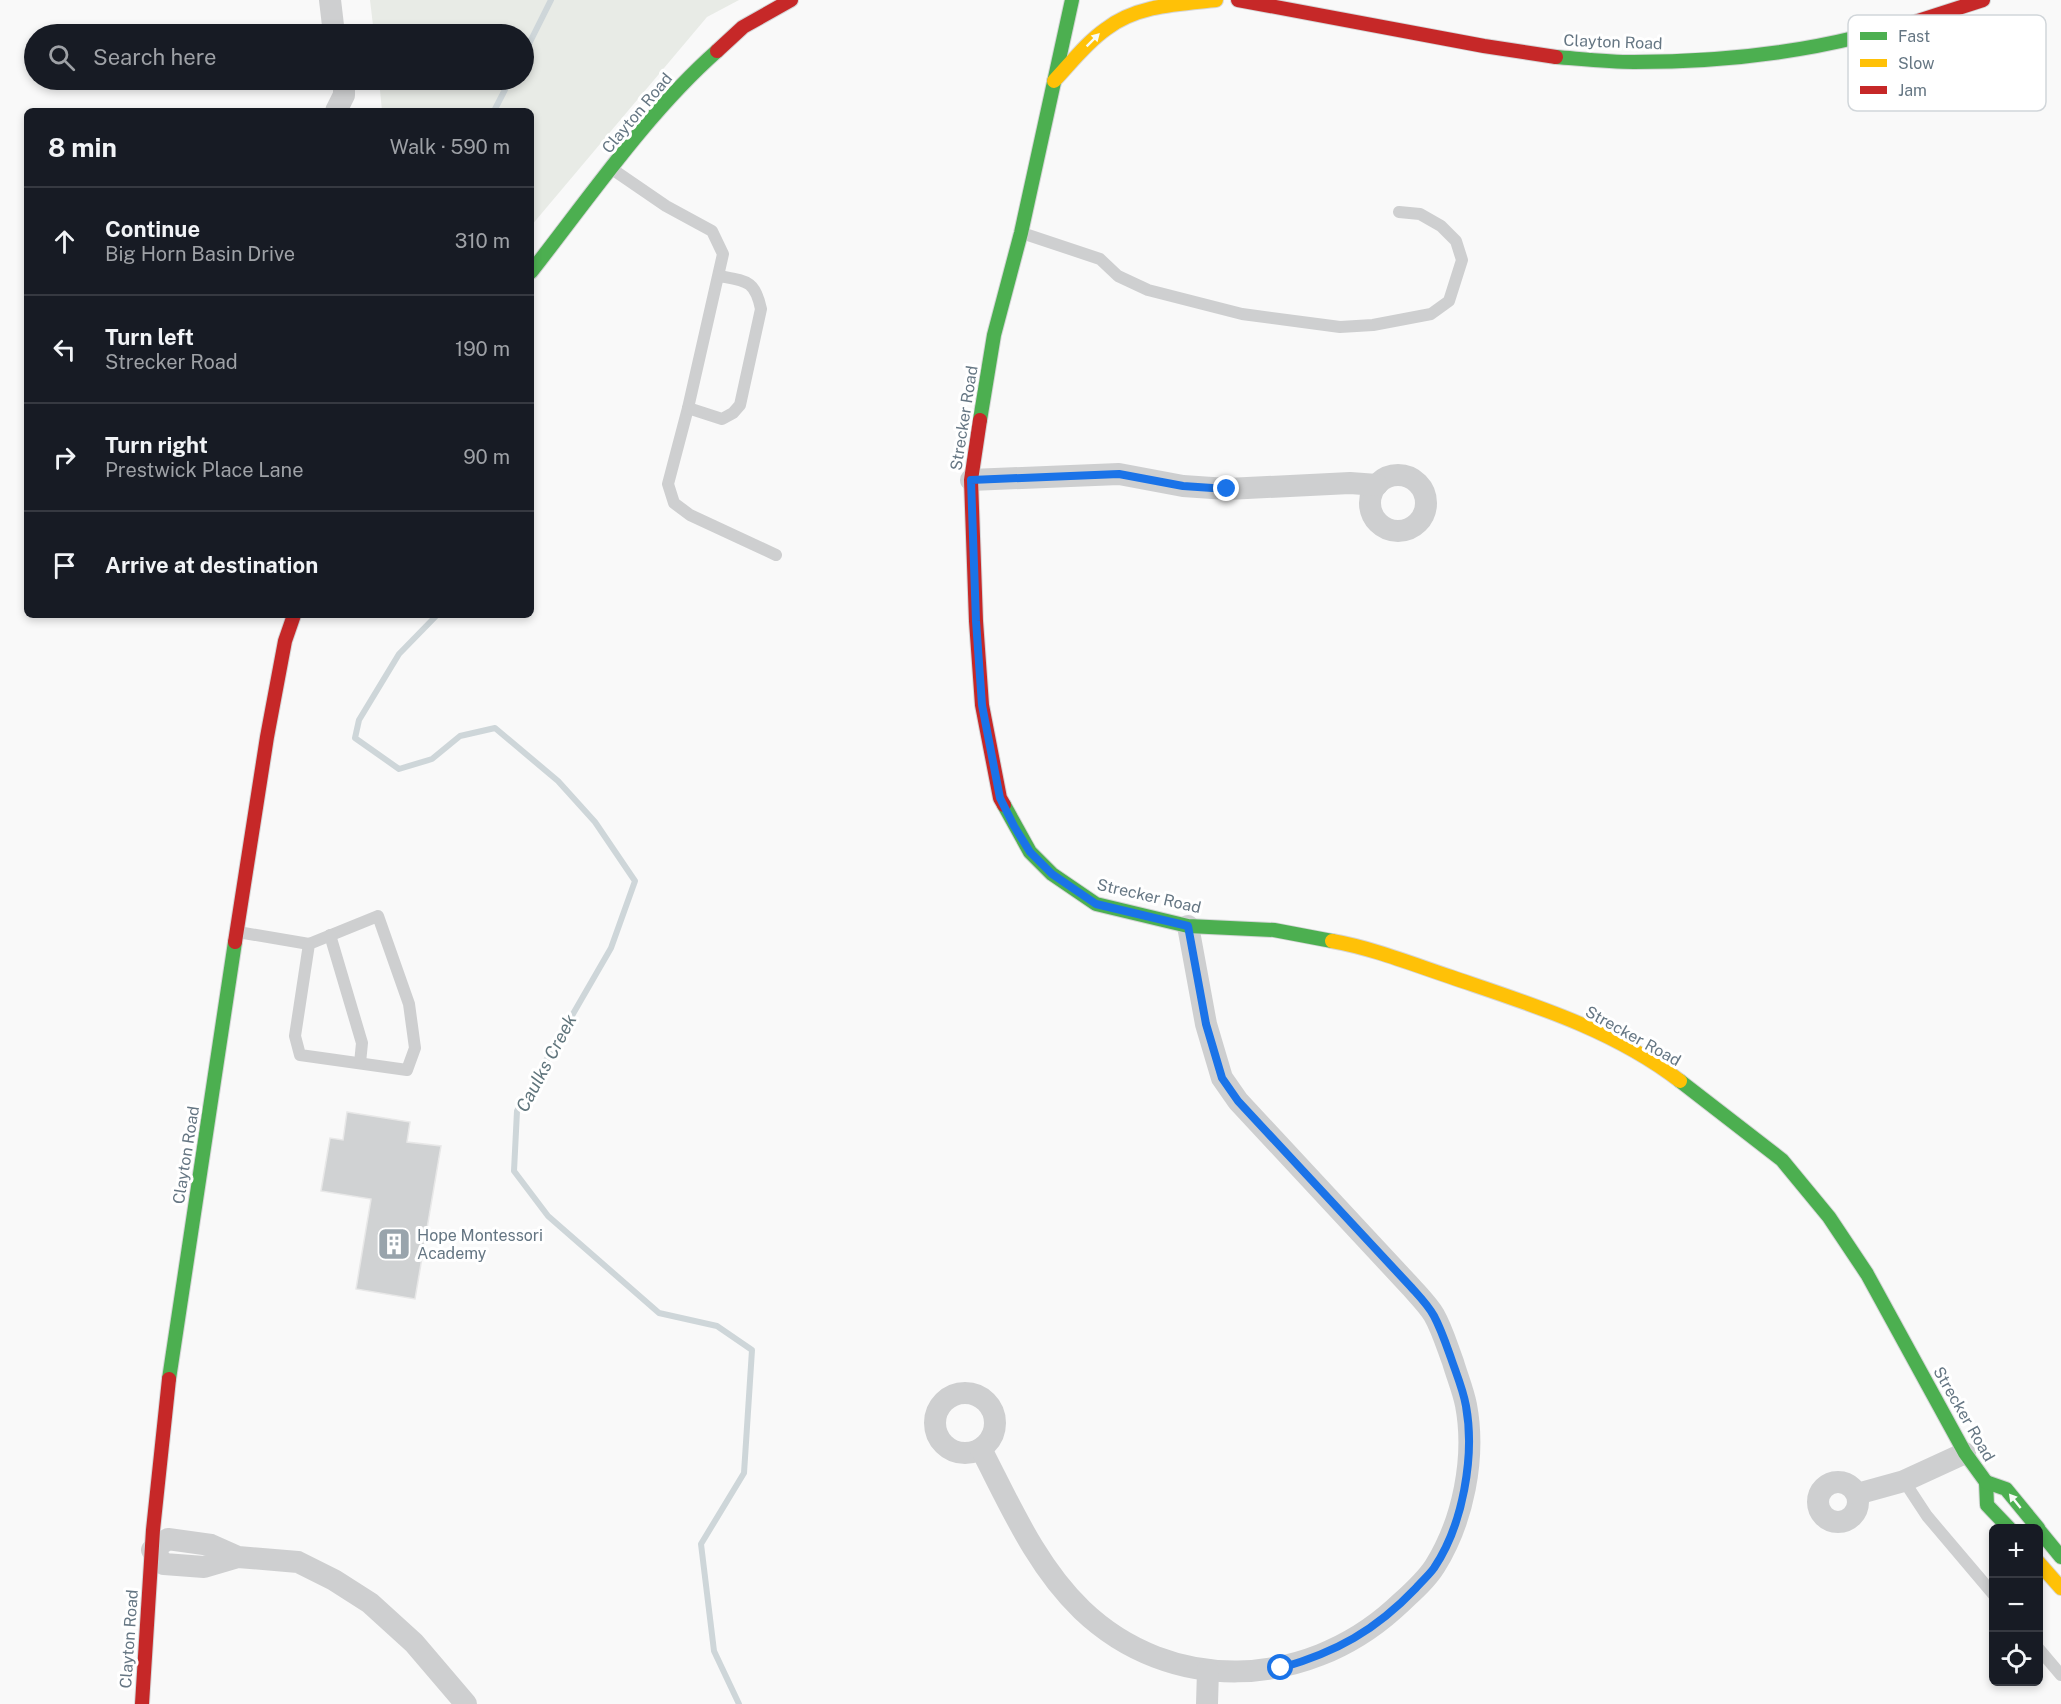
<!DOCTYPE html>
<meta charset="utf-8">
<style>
body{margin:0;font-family:"Public Sans",sans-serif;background:#242831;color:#f1f3f6}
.controls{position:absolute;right:18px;bottom:18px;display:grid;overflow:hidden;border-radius:9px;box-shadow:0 3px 9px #0003}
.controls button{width:54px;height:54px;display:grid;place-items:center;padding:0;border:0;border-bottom:2px solid #363941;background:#171b24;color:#f1f3f6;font:30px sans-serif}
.stop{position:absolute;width:18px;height:18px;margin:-14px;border:4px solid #1a73e8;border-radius:50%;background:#fff}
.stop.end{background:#1a73e8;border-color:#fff;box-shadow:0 2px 6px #0008}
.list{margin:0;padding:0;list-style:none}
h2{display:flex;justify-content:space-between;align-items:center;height:78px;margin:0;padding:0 24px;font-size:26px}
h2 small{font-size:20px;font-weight:400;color:#9ea1a6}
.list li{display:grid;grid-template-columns:39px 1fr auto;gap:18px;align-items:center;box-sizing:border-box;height:108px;padding:0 24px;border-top:2px solid #363941}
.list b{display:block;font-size:22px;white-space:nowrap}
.list p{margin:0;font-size:20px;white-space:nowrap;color:#9ea1a6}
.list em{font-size:20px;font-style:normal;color:#9ea1a6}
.icon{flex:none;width:33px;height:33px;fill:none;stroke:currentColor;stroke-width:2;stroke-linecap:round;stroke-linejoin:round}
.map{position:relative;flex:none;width:2061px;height:1704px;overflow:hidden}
.search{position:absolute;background:#171b24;box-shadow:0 3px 9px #0003;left:24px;top:24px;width:510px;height:66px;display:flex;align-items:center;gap:15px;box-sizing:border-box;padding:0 21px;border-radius:33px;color:#9ea1a6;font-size:22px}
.panel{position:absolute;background:#171b24;box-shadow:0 3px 9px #0003;left:24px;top:108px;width:510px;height:510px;border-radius:9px}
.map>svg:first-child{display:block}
.green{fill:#e8ebe6}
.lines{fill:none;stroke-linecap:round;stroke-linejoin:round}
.stream{stroke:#ced6d9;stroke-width:6}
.building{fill:#d0d2d3;stroke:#e8e8e8;stroke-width:1.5}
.fast-casing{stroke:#d5d6d7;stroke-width:16}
.slow-casing{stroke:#d5d6d7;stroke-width:16}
.jam-casing{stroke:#d5d6d7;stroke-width:16}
.lane{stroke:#cecfd0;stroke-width:12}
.street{stroke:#cecfd0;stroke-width:22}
.fast{stroke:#4caf50;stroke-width:14}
.slow{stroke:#ffc107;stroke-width:14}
.jam{stroke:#c62828;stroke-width:14}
.oneway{fill:#f6fbf6}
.route{stroke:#1a73e8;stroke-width:8}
.labels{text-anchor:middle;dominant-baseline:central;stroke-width:6;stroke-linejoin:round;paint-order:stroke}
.street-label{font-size:16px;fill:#657683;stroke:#fff}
.poi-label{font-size:16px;fill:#657683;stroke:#fff;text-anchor:start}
.water-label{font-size:18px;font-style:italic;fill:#60757c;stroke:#fff}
.key{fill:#fff;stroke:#d1d6da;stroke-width:1.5}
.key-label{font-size:16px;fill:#657683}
</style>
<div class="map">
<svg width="2061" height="1704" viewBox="0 0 2061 1704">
<rect width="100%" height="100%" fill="#f9f9f9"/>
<polygon class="green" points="370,0 739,0 707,17 531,226 531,111 382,111 379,80 524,80 524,34 374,34"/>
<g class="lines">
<g class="stream">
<polyline points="524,54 551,0"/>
<polyline points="494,111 510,80"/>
<polyline points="437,615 399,654 359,720 355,738 399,769 432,759 460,736 495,728 558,781 595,822 635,881 611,948 517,1111 514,1171 548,1216 659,1313 717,1326 752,1350 744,1473 701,1544 714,1651 739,1704"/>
</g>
</g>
<polygon class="building" points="347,1112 410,1122 407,1142 441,1146 415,1299 356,1289 371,1199 321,1191 330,1138 343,1140"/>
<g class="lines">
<defs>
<g id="fast">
<path d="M1556 57C1582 59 1608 62 1634 62 1709 62 1785 55 1858 37"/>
<path d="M531 272C589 198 647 113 717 51"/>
<polyline points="980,420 994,335 1021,233 1072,0"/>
<polyline points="1004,805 1030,852 1052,874 1096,904 1188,926 1274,930 1332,941"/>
<polyline points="1680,1081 1782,1160 1829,1217 1867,1274 1965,1453 1986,1482 1987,1505 2009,1528"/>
<polyline points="169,1379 235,942"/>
<polyline points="1986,1482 2006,1489 2038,1528"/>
<polyline points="2038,1529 2061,1557"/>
</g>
<g id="slow">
<path d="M1054 81C1071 63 1086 43 1106 29 1137 5 1179 4 1216 0"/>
<path d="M1332 941C1372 948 1412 964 1451 977 1530 1004 1613 1029 1680 1081"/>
<polyline points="2038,1562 2061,1588"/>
</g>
<g id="jam">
<polyline points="1238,0 1484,46 1556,57"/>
<polyline points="1858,37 1890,30 1983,0"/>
<polyline points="717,51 743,27 791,0"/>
<polyline points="980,420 971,480 976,621 982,705 1000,798 1004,805"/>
<polyline points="235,942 267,737 285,641 294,615"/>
<polyline points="142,1704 153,1530 169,1379"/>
</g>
</defs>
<use href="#fast" class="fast-casing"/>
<use href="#slow" class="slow-casing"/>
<use href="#jam" class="jam-casing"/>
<g class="lane">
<polyline points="612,169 666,206 712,231 723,254 688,408 668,484 674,503 690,515 776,555"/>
<polyline points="1022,233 1100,259 1118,276 1148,290 1242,314 1340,327 1373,325 1431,314 1449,301 1462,260 1456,241 1441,226 1420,214 1399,212"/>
<path d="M688 408 722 419 733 413 740 405 761 309C755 280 746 281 719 276"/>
<polyline points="238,932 309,944 295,1036 300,1055 407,1070 415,1048 409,1004 378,916 309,944"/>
<polyline points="330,935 362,1043 360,1063"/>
<polyline points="1904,1481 1927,1516 1994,1595"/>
<polyline points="2038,1648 2061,1675"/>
</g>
<g class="street">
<polyline points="330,0 334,34"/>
<polyline points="336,111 344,95 344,80"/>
<circle cx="1398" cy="503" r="28"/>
<polyline points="971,480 1119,474 1183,486 1227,489 1350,483 1377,485"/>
<circle cx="965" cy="1423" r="30"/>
<path d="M981 1449C1010 1505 1036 1566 1082 1610 1171 1695 1305 1689 1394 1609 1408 1596 1425 1582 1435 1566 1463 1521 1476 1458 1466 1405 1463 1390 1457 1376 1453 1362 1447 1346 1442 1329 1434 1315 1428 1305 1419 1296 1411 1287L1238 1101 1222 1078 1206 1024 1188 926"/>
<circle cx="1838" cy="1502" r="20"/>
<polyline points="1857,1494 1904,1481 1965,1453"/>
<polyline points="238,1557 211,1545 168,1539 152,1550 164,1564 204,1567 238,1557 298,1562 334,1580 370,1603 414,1643 466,1704"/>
<polyline points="1207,1704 1208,1670"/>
</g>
<use href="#fast" class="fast"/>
<use href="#slow" class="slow"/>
<use href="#jam" class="jam"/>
</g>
<defs><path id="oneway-solid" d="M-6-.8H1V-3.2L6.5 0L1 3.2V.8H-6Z" transform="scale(1.5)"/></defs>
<g class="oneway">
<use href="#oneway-solid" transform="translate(1093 40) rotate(-45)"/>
<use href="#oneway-solid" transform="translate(2015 1501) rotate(-129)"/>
</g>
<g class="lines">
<path class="route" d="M1227 489 1183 486 1119 474 971 480 976 621 982 705 1000 798 1014 826 1030 852 1052 874 1096 904 1188 926 1206 1024 1222 1078 1238 1101 1411 1287C1419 1296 1428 1305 1434 1316 1441 1329 1446 1344 1451 1358 1456 1373 1463 1389 1466 1406 1475 1456 1463 1525 1434 1568 1429 1575 1422 1581 1416 1588 1375 1631 1336 1652 1281 1668"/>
</g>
<defs>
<symbol id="building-square" viewBox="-11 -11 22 22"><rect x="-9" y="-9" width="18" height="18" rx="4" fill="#99a4ac" stroke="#fff"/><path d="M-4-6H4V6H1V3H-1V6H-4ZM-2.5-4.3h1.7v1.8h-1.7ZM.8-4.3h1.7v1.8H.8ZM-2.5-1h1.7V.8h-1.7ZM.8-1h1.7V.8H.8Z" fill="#fff"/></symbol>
</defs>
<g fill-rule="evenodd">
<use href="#building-square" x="375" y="1225" width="38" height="38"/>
</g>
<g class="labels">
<g class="street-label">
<text transform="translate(1613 42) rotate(2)">Clayton Road</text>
<text transform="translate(637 113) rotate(-50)">Clayton Road</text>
<text transform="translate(964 418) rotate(-81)">Strecker Road</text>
<text transform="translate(1149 896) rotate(13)">Strecker Road</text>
<text transform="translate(1633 1036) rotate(29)">Strecker Road</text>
<text transform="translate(186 1155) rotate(-81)">Clayton Road</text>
<text transform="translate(1964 1414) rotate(60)">Strecker Road</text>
<text transform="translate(129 1639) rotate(-86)">Clayton Road</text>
</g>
<g class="poi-label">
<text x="417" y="1235">Hope Montessori<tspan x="417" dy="18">Academy</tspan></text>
</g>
<g class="water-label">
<text transform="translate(546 1063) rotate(-62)">Caulks Creek</text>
</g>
</g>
<rect x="1848" y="15" width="198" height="96" rx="9" class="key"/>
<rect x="1860" y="32" width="27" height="8" fill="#4caf50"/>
<rect x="1860" y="59" width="27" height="8" fill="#ffc107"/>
<rect x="1860" y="86" width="27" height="8" fill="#c62828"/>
<g class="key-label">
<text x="1898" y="42">Fast</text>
<text x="1898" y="69">Slow</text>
<text x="1898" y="96">Jam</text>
</g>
</svg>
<div class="controls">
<button>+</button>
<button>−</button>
<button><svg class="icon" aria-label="locate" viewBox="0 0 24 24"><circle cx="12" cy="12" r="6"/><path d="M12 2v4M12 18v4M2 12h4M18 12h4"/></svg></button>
</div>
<div class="stop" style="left:1281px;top:1668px"></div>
<div class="stop end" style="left:1227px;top:489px"></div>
<div class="search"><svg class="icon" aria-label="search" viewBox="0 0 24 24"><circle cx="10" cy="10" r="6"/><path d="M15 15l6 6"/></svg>Search here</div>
<section class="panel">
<h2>8 min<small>Walk · 590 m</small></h2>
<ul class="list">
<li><svg class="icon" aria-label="ahead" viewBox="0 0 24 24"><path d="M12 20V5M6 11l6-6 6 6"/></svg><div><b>Continue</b><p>Big Horn Basin Drive</p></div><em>310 m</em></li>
<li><svg class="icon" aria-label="left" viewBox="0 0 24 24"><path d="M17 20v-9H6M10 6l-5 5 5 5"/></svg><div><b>Turn left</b><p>Strecker Road</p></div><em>190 m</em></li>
<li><svg class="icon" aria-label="right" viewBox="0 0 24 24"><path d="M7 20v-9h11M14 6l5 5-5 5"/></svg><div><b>Turn right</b><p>Prestwick Place Lane</p></div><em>90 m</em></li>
<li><svg class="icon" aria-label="arrive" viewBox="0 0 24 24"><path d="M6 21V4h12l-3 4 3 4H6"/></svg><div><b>Arrive at destination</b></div></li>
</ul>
</section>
</div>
